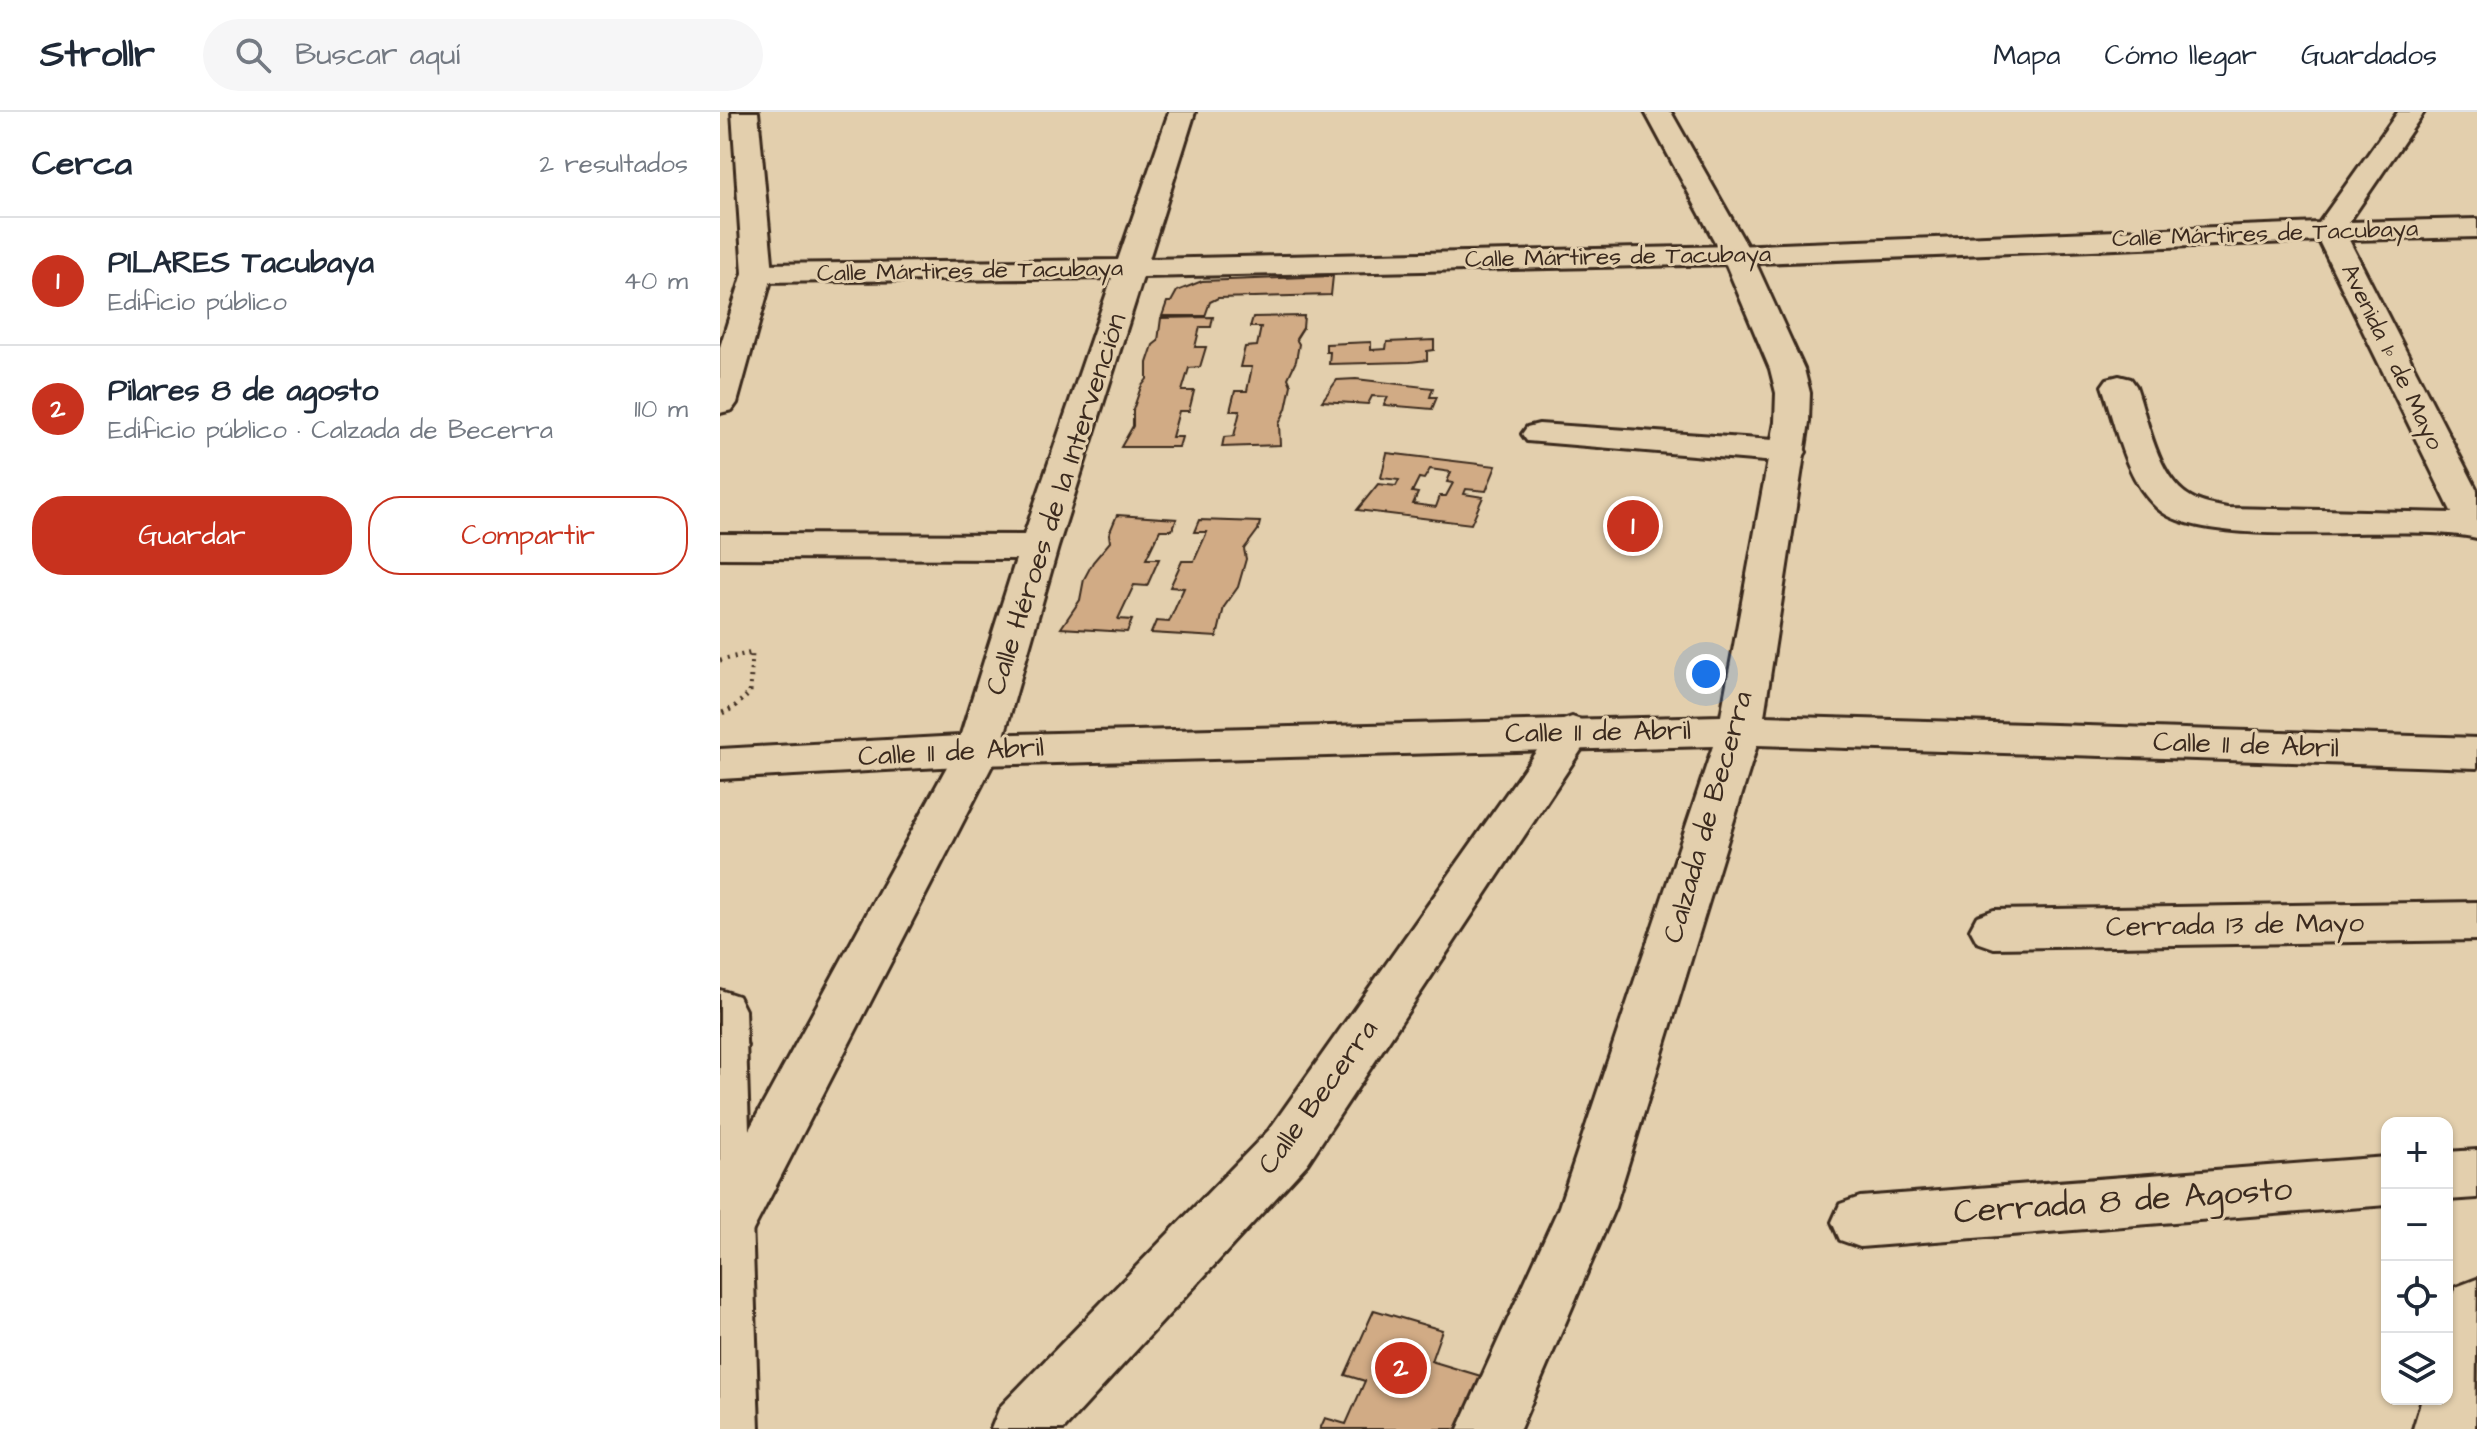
<!DOCTYPE html>
<html lang="es">
<meta charset="utf-8">
<style>
body{margin:0;font-family:"Architects Daughter",sans-serif;background:#f6f6f7;color:#1f2937}
.controls{position:absolute;right:24px;bottom:24px;display:grid;overflow:hidden;border-radius:16px;box-shadow:0 2px 6px #0004}
.controls button{width:72px;height:72px;display:grid;place-items:center;padding:0;border:0;border-bottom:2px solid #e0e1e3;background:#fff;color:#1f2937;font:40px sans-serif}
.you{position:absolute;left:986px;top:562px;width:28px;height:28px;margin:-20px;border:6px solid #fff;border-radius:50%;background:#1a73e8;box-shadow:0 0 0 12px #1a73e833}
.badge{display:grid;place-items:center;width:52px;height:52px;border-radius:50%;background:#c8321e;color:#fff;font-size:26px;font-weight:700}
.pin{position:absolute;translate:-50% -50%;border:4px solid #fff;box-shadow:0 2px 8px #0006}
.list{margin:0;padding:0;list-style:none}
h2{display:flex;justify-content:space-between;align-items:center;height:104px;margin:0;padding:0 32px;font-size:34px}
h2 small{font-size:26px;font-weight:400;color:#747a83}
.list li{display:grid;grid-template-columns:52px 1fr auto;gap:24px;align-items:center;box-sizing:border-box;height:128px;padding:0 32px;border-top:2px solid #e0e1e3}
.list b{display:block;font-size:30px;white-space:nowrap}
.list p{margin:0;font-size:26px;white-space:nowrap;color:#747a83}
.list em{font-size:26px;font-style:normal;color:#747a83}
.actions{display:flex;gap:16px;padding:24px 32px}
.actions a{flex:1;padding:18px 0;border:2px solid #c8321e;border-radius:32px;text-align:center;font-size:28px;color:#c8321e}
.actions .main{background:#c8321e;color:#fff}
.icon{flex:none;width:44px;height:44px;fill:none;stroke:currentColor;stroke-width:2;stroke-linecap:round;stroke-linejoin:round}
.map{position:relative;flex:none;width:1757px;height:1317px;overflow:hidden}
header{display:flex;align-items:center;gap:48px;box-sizing:border-box;height:112px;padding:0 40px;background:#fff;border-bottom:2px solid #e0e1e3}
header strong{font-size:38px}
nav{display:flex;gap:44px;margin-inline-start:auto;font-size:28px}
.search{width:560px;height:72px;background:#f6f6f7;display:flex;align-items:center;gap:20px;box-sizing:border-box;padding:0 28px;border-radius:44px;color:#747a83;font-size:30px}
main{display:flex}
aside{flex:1;background:#fff}
.map>svg:first-child{display:block}
.building{fill:#d1ab85;stroke:#3b2a1e;stroke-width:2;fill-rule:evenodd}
.lines{fill:none;stroke-linecap:round;stroke-linejoin:round}
.minor-casing{stroke:#3b2a1e;stroke-width:6}
.tertiary-casing{stroke:#3b2a1e;stroke-width:6}
.secondary-casing{stroke:#3b2a1e;stroke-width:6}
.motorway-casing{stroke:#3b2a1e;stroke-width:6}
.path{stroke:#3b2a1e;stroke-width:5;stroke-dasharray:2 5;stroke-linecap:butt}
.minor{fill:#e3cfad;fill-rule:evenodd}
.tertiary{fill:#e3cfad;fill-rule:evenodd}
.secondary{fill:#e3cfad;fill-rule:evenodd}
.motorway{fill:#e3cfad;fill-rule:evenodd}
.labels{text-anchor:middle;dominant-baseline:central;stroke-width:6;stroke-linejoin:round;paint-order:stroke}
.far-street-label{font-size:24px;fill:#3b2a1e;stroke:#e3cfad}
.street-label{font-size:28px;fill:#3b2a1e;stroke:#e3cfad}
.near-street-label{font-size:34px;fill:#3b2a1e;stroke:#e3cfad}
</style>
<header>
<strong>Strollr</strong>
<div class="search"><svg class="icon" aria-label="search" viewBox="0 0 24 24"><circle cx="10" cy="10" r="6"/><path d="M15 15l6 6"/></svg>Buscar aquí</div>
<nav><a>Mapa</a><a>Cómo llegar</a><a>Guardados</a></nav>
</header>
<main>
<aside>
<h2>Cerca<small>2 resultados</small></h2>
<ul class="list">
<li><span class="badge">1</span><div><b>PILARES Tacubaya</b><p>Edificio público</p></div><em>40 m</em></li>
<li><span class="badge">2</span><div><b>Pilares 8 de agosto</b><p>Edificio público · Calzada de Becerra</p></div><em>110 m</em></li>
</ul>
<div class="actions"><a class="main">Guardar</a><a>Compartir</a></div>
</aside>
<div class="map">
<svg width="1757" height="1317" viewBox="0 0 1757 1317">
<rect width="100%" height="100%" fill="#e3cfad"/>
<filter id="ink" filterUnits="userSpaceOnUse"><feTurbulence type="fractalNoise" baseFrequency=".0125" numOctaves="2"/><feDisplacementMap in="SourceGraphic" scale="16" xChannelSelector="R" yChannelSelector="G"/><feConvolveMatrix kernelMatrix="1 2 1 2 8 2 1 2 1" color-interpolation-filters="sRGB"/></filter>
<g filter="url(#ink)">
<g class="building">
<polygon points="613,164 611,183 498,186 490,190 485,204 442,204 447,190 451,190 457,179 482,169"/>
<polygon points="584,204 583,216 576,227 579,232 576,249 568,266 571,273 566,297 559,312 560,333 502,335 504,325 514,324 520,299 510,299 515,279 527,279 532,255 520,255 525,235 537,234 541,215 530,215 533,205"/>
<polygon points="493,205 491,215 480,215 475,235 486,235 480,255 469,256 462,279 474,279 469,299 459,299 452,325 462,325 459,335 401,335 413,314 413,298 421,275 427,267 427,251 433,233 438,229 441,206"/>
<polygon points="714,228 714,238 707,239 707,248 690,250 609,252 610,240 606,240 606,232 651,230 651,238 666,237 667,230"/>
<polygon points="636,267 713,276 710,285 717,285 712,297 664,293 668,285 652,284 648,292 602,289 617,268"/>
<path d="M667 341 776 354 766 379 746 377 744 382 763 385 751 412 637 398 658 372 676 374 679 368 661 366ZM710 357 731 360 727 370 733 371 726 384H720L716 395 693 392 698 381 692 380 699 366 704 367Z"/>
<polygon points="397,403 457,407 452,418 440,418 426,447 439,447 427,474 414,473 398,507 412,508 407,520 341,516 360,488 364,467 373,450 390,430 389,422"/>
<polygon points="479,408 540,410 538,418 524,437 526,447 518,475 504,495 497,525 431,521 436,509 449,510 464,476 450,475 462,449 474,449 487,420 474,420"/>
<polygon points="654,1198 722,1218 711,1249 764,1265 743,1317 600,1317 605,1306 626,1312 645,1269 625,1263"/>
</g>
<g class="lines">
<defs>
<g id="minor">
<path d="M449 0H475L429 147 1014 134 1599 111 1678 0H1704L1629 110 1757 107V125L1629 128 1757 378V426C1686 409 1486 441 1437 396 1404 365 1396 314 1382 274L1387 267 1399 264 1411 267 1416 274C1428 308 1437 366 1471 385 1482 392 1494 393 1507 396L1732 401 1599 129 1014 152 423 165 338 435 280 638 26 1132 6 1139 0 1137V1071L236 638 296 447 0 446V422L304 423 392 166 38 170 27 168 23 161 27 154 38 152 398 148Z"/>
<polygon points="819,312 1068,329 1081,332 1086,340 1081,348 1068,351 807,329 802,322 807,315"/>
<polygon points="852,605 867,610 873,620 587,1052 344,1317 271,1317 280,1295 549,1018 837,610"/>
<polygon points="1757,790 1757,828 1274,836 1257,830 1250,817 1257,804 1274,798"/>
<polygon points="1757,1038 1757,1086 1727,1088 1727,1040"/>
<polygon points="1667,1045 1667,1093 1140,1135 1120,1128 1112,1110 1120,1092 1140,1085"/>
<polygon points="1757,1167 1755,1317 1693,1317 1702,1287 1727,1287 1727,1197 1736,1175"/>
</g>
<polygon id="tertiary" points="925,0 951,0 1032,143 1084,257 1090,281 1089,310 1044,604 1757,626 1757,656 1037,633 895,1095 800,1317 738,1317 839,1095 993,634 258,653 0,667 0,637 258,623 1001,604 1055,310 1056,281 1050,257 1002,143"/>
<g id="secondary">
<polygon points="12,0 38,0 53,161 17,291 12,298 0,301 0,235 23,161"/>
<polygon points="0,878 18,884 25,898 39,1317 0,1317"/>
</g>
<polygon id="motorway" points="0,913 19,919 27,934 18,952 0,958"/>
</defs>
<use href="#minor" class="minor-casing"/>
<use href="#tertiary" class="tertiary-casing"/>
<use href="#secondary" class="secondary-casing"/>
<use href="#motorway" class="motorway-casing"/>
<polyline class="path" points="0,548 32,541 30,581 13,596 0,602"/>
<use href="#minor" class="minor"/>
<use href="#tertiary" class="tertiary"/>
<use href="#secondary" class="secondary"/>
<use href="#motorway" class="motorway"/>
</g>
</g>
<g class="labels">
<g class="far-street-label">
<text transform="translate(1545 122) rotate(-2)">Calle Mártires de Tacubaya</text>
<text transform="translate(898 145) rotate(-1)">Calle Mártires de Tacubaya</text>
<text transform="translate(250 159) rotate(-1)">Calle Mártires de Tacubaya</text>
<text transform="translate(1672 245) rotate(64)">Avenida 1º de Mayo</text>
</g>
<g class="street-label">
<text transform="translate(336 392) rotate(-72)">Calle Héroes de la Intervención</text>
<text transform="translate(878 620) rotate(-1)">Calle 11 de Abril</text>
<text transform="translate(1526 633) rotate(2)">Calle 11 de Abril</text>
<text transform="translate(231 640) rotate(-3)">Calle 11 de Abril</text>
<text transform="translate(988 705) rotate(-74)">Calzada de Becerra</text>
<text transform="translate(1515 813) rotate(-1)">Cerrada 13 de Mayo</text>
<text transform="translate(598 985) rotate(-54)">Calle Becerra</text>
</g>
<g class="near-street-label">
<text transform="translate(1403 1089) rotate(-4)">Cerrada 8 de Agosto</text>
</g>
</g>
</svg>
<div class="controls">
<button>+</button>
<button>−</button>
<button><svg class="icon" aria-label="locate" viewBox="0 0 24 24"><circle cx="12" cy="12" r="6"/><path d="M12 2v4M12 18v4M2 12h4M18 12h4"/></svg></button>
<button><svg class="icon" aria-label="layers" viewBox="0 0 24 24"><path d="M12 4l9 5-9 5-9-5zM3 14l9 5 9-5"/></svg></button>
</div>
<div class="you"></div>
<div class="pin badge" style="left:913px;top:414px">1</div>
<div class="pin badge" style="left:681px;top:1256px">2</div>
</div>
</main>
